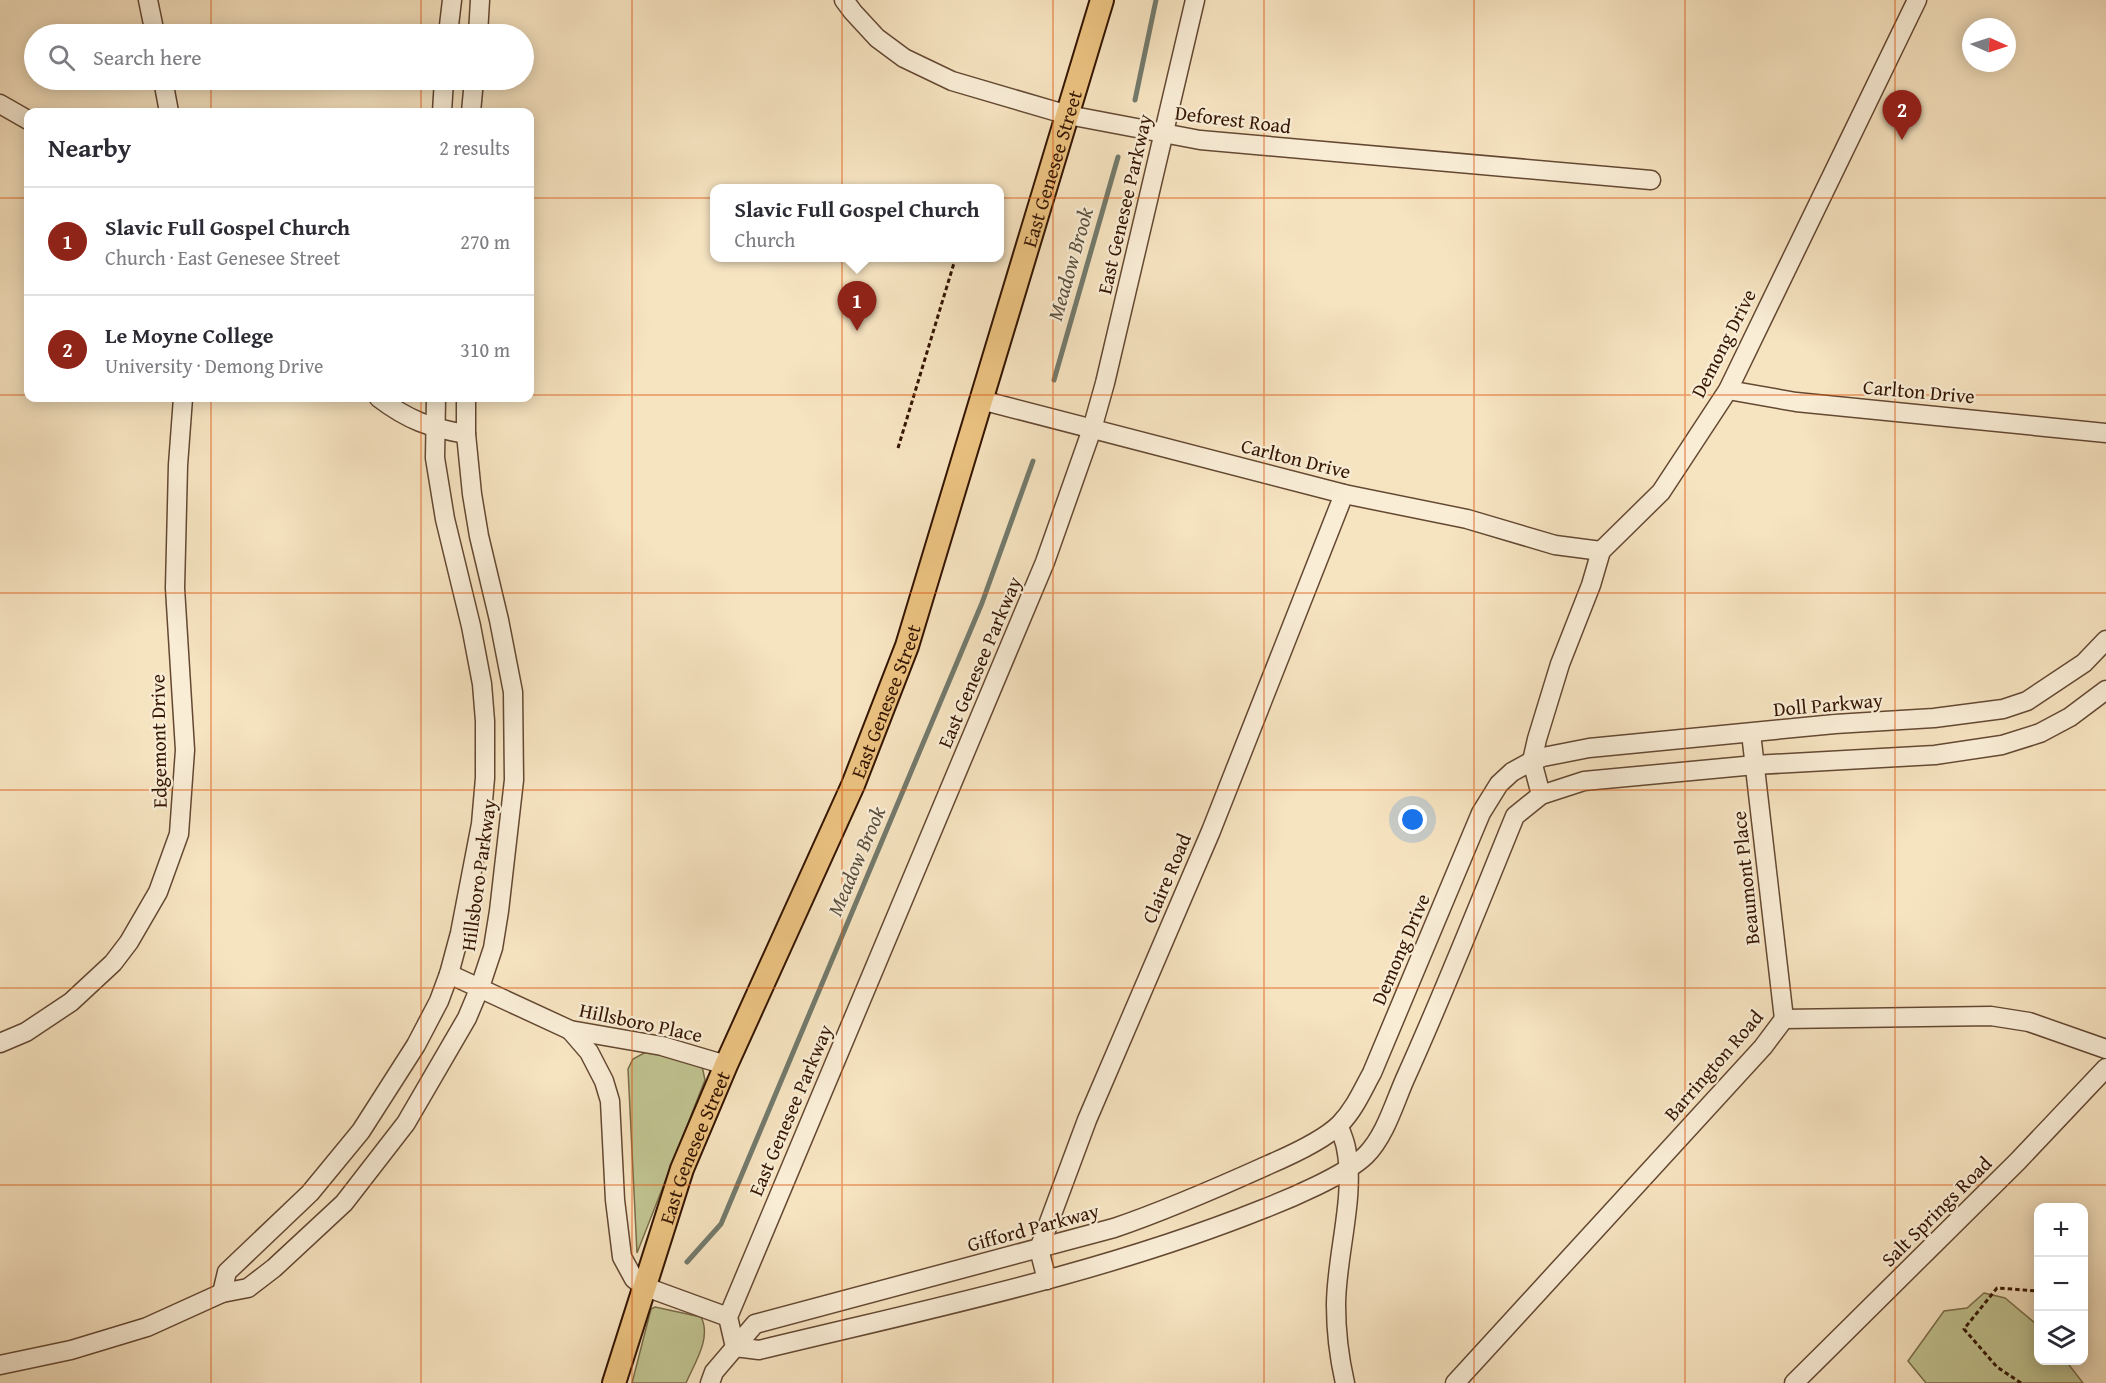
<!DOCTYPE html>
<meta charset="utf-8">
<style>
body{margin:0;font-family:"Gentium Book Plus",serif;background:#f7f7f7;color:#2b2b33}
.controls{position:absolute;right:18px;bottom:18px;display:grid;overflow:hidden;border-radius:12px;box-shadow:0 3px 15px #0003}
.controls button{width:54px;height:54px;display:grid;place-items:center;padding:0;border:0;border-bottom:2px solid #e1e1e2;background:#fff;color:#2b2b33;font:30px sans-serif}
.compass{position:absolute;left:1962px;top:18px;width:54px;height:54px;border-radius:50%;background:#fff;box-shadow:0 3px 15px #0003;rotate:93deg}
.you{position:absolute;left:1413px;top:820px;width:21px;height:21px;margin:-15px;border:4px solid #fff;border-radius:50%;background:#1a73e8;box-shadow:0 0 0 9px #1a73e833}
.badge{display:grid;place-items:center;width:39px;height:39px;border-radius:50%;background:#8f2418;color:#fff;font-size:20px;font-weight:700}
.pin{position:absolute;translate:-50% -50px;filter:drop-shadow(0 2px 3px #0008)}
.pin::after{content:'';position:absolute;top:32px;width:21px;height:18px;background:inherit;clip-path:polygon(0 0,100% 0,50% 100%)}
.popup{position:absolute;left:710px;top:184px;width:294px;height:78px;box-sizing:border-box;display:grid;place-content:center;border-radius:12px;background:#fff;filter:drop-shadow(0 2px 4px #0005);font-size:20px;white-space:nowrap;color:#7c7c81}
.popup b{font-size:22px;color:#2b2b33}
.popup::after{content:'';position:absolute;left:50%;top:100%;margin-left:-12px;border:12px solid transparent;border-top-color:#fff}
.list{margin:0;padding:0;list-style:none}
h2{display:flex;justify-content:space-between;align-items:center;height:78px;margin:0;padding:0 24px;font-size:26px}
h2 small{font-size:20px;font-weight:400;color:#7c7c81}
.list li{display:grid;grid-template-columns:39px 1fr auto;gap:18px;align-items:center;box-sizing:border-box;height:108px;padding:0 24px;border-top:2px solid #e1e1e2}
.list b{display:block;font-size:22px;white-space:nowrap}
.list p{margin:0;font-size:20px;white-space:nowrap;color:#7c7c81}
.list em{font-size:20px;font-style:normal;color:#7c7c81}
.icon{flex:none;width:33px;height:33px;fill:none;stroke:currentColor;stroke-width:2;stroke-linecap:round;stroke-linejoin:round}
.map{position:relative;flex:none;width:2106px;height:1383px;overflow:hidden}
.search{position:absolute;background:#fff;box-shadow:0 3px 15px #0003;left:24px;top:24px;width:510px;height:66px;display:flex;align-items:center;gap:15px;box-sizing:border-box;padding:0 21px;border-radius:33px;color:#7c7c81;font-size:22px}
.panel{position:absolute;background:#fff;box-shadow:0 3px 15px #0003;left:24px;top:108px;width:510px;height:294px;border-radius:12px}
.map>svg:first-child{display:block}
.green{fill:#c0c390;stroke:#7a6c49;stroke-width:1.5}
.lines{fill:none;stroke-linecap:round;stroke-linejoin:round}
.stream{stroke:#737a6c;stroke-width:5}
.minor-casing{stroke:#644832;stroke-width:21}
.major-casing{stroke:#341502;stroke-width:26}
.path{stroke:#341502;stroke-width:3;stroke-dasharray:4.5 3;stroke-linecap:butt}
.minor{stroke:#f9edd6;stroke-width:18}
.major{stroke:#ebc280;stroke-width:22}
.grid{fill:none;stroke:#df560c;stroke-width:1.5;stroke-opacity:0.55}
.labels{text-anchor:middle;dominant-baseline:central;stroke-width:4.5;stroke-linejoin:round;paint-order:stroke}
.street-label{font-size:20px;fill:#341502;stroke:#f9edd6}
.water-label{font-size:21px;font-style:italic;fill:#595040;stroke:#f9edd6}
</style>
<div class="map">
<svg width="2106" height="1383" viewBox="0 0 2106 1383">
<rect width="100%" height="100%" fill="#f6e3c0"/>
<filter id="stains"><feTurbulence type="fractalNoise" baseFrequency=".00333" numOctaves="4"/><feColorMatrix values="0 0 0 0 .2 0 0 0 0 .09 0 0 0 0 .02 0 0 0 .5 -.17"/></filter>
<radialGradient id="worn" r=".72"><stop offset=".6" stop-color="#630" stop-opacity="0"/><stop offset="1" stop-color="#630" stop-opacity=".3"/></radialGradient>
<g class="green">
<polygon points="646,1052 662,1052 702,1066 705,1080 637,1253 628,1069 633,1059"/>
<polygon points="1984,1293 2005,1298 2035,1323 2038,1326 2038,1360 2066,1361 2083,1383 1926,1383 1908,1361 1944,1311 1967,1308"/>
<path d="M655 1307 701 1317C712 1338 694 1364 686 1383H632L651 1309Z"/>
</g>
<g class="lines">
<g class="stream">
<polyline points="1135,100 1156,0"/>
<polyline points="1054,380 1118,157"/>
<polyline points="687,1262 721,1224 982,603 1033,461"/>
</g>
<defs>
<g id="minor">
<polyline points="148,0 155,34"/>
<polyline points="844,0 853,12 877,38 904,58 952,81 1068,115 1200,140 1651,180"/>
<polyline points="448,34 452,0"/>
<polyline points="478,34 480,0"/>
<polyline points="163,80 169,112"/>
<polyline points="0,104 28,120"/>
<polyline points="442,112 444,80"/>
<polyline points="471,112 474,80"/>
<polyline points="1728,390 1796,402 2106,433"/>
<path d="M379 398C408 420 430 428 466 434"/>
<polyline points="981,400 1344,494 1467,519 1555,545 1601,551"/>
<polyline points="1751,733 1784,1019"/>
<polyline points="1541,795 1532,761 1537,739 1560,664 1591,585 1601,551 1661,492 1728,390 1917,0"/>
<polyline points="449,974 570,1030 662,1046 726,1065"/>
<polyline points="1784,1019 1991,1016 2029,1022 2106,1049"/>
<polyline points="570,1030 589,1052 604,1081 610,1101 615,1200 622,1257 634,1279 643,1286 728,1317"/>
<polyline points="0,1043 26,1032 71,1002 113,963 129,942 158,892 179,834 185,750 175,588 178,465 183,398"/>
<path d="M1339 1126C1341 1133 1345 1141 1346 1148 1356 1196 1336 1256 1336 1305 1336 1331 1339 1357 1345 1383"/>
<polyline points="1047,1280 1039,1249 1087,1120 1211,831 1344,494"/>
<polyline points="222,1293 227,1272 310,1193 361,1131 416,1045 439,1001 449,974 460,933 481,824 485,778 485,721 482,684 471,626 445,519 435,458 436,398"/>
<path d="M735 1347 759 1350C928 1309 1101 1274 1263 1209 1289 1199 1346 1175 1366 1155 1385 1136 1394 1104 1405 1079 1444 993 1479 904 1515 816L1541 795 1584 781 1755 765 1935 755 2002 745 2040 733 2070 717 2106 690"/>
<polyline points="735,1347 728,1317 1045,562 1092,429 1105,383 1195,0"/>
<polyline points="0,1365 71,1350 147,1327 222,1293 248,1288 274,1268 344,1203 406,1123 467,1018 480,987 493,948 499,911 514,780 513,692 499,620 479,536 472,494 466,434 466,398"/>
<path d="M710 1383 714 1372 755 1324 1114 1228C1167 1210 1217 1188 1268 1165 1289 1156 1324 1140 1340 1124 1354 1110 1362 1091 1372 1073L1481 813 1499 784 1512 772 1532 761 1543 757 1589 748 1835 724 1934 718 2003 709 2027 701 2084 663 2106 640"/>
<polyline points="1455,1383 1763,1047 1784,1019"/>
<polyline points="1794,1383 2018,1161 2106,1068"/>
</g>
<g id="major">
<path id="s1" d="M614 1383 682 1169 726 1065 853 785 907 646 1102 0"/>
</g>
</defs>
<use href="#minor" class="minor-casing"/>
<use href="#major" class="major-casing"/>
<g class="path">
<polyline points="898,448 954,263"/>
<polyline points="2021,1383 1997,1367 1964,1329 1997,1288 2038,1291"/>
</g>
<use href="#minor" class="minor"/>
<use href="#major" class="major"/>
</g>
<path class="grid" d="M211 0V34M421 0V34M632 0V1383M842 0V1383M1053 0V1383M1264 0V1383M1474 0V1383M1685 0V1383M1895 0V1383M211 80V112M421 80V112M0 198H28M530 198H2106M0 395H28M530 395H2106M211 398V1383M421 398V1383M0 593H2106M0 790H2106M0 988H2106M0 1185H2106"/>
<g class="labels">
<g class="street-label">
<text transform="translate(1233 119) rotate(7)">Deforest Road</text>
<text stroke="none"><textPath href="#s1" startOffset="1293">East Genesee Street</textPath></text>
<text transform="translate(1124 204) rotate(-77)">East Genesee Parkway</text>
<text transform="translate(1723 343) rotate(-63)">Demong Drive</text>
<text transform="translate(1919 391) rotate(5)">Carlton Drive</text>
<text transform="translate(1296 458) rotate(14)">Carlton Drive</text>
<text transform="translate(979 662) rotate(-67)">East Genesee Parkway</text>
<text stroke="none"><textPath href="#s1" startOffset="735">East Genesee Street</textPath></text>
<text transform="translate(1828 704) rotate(-5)">Doll Parkway</text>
<text transform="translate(158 741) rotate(-91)">Edgemont Drive</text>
<text transform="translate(478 875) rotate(-82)">Hillsboro Parkway</text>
<text transform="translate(1166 878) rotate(-67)">Claire Road</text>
<text transform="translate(1745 878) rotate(-96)">Beaumont Place</text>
<text transform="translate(1400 949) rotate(-67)">Demong Drive</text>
<text transform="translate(641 1022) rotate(12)">Hillsboro Place</text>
<text transform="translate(1713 1065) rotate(-49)">Barrington Road</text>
<text transform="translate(790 1110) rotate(-67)">East Genesee Parkway</text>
<text stroke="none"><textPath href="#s1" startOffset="249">East Genesee Street</textPath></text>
<text transform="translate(1936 1211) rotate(-45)">Salt Springs Road</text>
<text transform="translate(1033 1227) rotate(-15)">Gifford Parkway</text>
</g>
<g class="water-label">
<text transform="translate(1070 264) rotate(-74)">Meadow Brook</text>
<text transform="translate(856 861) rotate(-67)">Meadow Brook</text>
</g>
</g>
<rect width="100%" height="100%" filter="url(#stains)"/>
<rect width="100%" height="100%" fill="url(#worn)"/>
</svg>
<div class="controls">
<button>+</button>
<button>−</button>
<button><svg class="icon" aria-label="layers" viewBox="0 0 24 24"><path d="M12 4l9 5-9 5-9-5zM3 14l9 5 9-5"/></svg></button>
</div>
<svg class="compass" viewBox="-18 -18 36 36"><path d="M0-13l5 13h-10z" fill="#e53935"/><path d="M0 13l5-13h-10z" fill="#7c7c81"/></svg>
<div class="you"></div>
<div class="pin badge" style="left:857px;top:331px">1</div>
<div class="popup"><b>Slavic Full Gospel Church</b>Church</div>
<div class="pin badge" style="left:1902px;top:140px">2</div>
<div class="search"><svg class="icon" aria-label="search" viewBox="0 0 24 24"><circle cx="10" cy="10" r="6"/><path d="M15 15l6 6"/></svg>Search here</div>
<section class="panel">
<h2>Nearby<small>2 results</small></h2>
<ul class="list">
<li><span class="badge">1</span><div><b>Slavic Full Gospel Church</b><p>Church · East Genesee Street</p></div><em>270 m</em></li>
<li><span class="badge">2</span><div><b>Le Moyne College</b><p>University · Demong Drive</p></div><em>310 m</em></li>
</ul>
</section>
</div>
